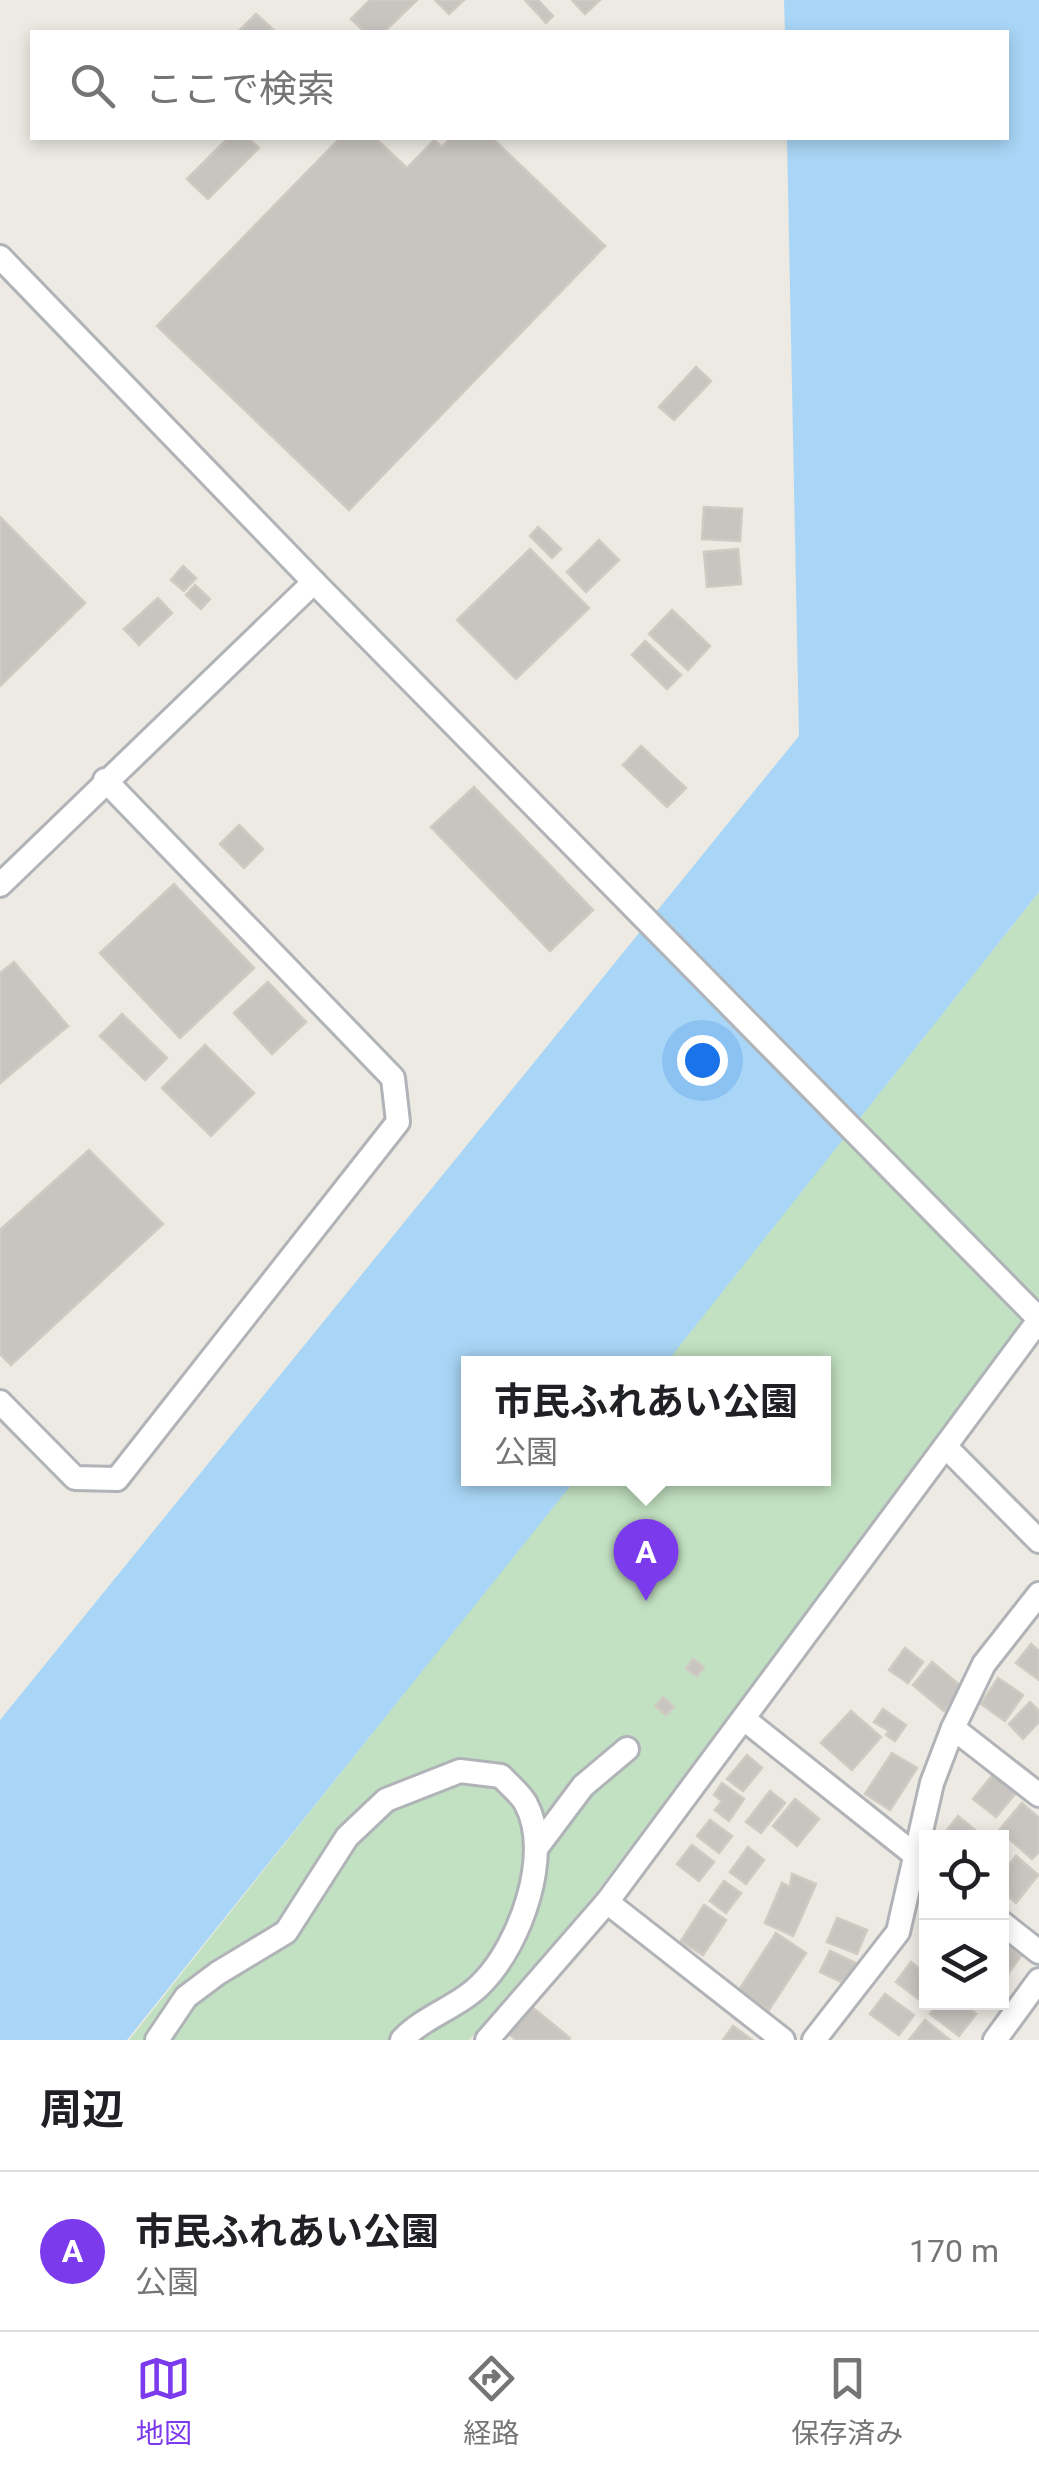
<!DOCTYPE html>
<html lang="ja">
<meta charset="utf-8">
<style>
body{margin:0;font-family:Roboto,"Noto Sans JP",sans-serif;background:#f2f2f2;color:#202124}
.controls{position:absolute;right:30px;bottom:30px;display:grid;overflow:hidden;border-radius:0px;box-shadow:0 5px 15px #0003}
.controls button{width:90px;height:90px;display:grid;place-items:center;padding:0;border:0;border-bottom:2px solid #e0e0e0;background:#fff;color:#202124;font:50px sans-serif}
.you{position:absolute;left:702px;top:1060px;width:35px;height:35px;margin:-25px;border:8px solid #fff;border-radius:50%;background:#1a73e8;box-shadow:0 0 0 15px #1a73e833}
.badge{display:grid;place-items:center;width:65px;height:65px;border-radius:50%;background:#7c3aed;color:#fff;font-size:32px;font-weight:700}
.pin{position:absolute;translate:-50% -82px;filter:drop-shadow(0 2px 5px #0008)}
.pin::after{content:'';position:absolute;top:52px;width:35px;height:30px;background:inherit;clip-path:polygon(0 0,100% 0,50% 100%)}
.popup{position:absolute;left:461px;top:1356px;width:370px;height:130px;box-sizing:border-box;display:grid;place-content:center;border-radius:0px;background:#fff;filter:drop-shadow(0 2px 8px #0005);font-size:32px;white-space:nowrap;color:#757577}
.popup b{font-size:38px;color:#202124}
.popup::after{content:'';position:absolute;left:50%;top:100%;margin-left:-20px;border:20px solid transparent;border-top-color:#fff}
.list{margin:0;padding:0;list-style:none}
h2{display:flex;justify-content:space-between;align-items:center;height:130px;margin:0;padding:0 40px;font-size:42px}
h2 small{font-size:32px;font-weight:400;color:#757577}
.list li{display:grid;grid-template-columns:65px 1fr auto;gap:30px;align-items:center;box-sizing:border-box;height:160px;padding:0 40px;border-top:2px solid #e0e0e0}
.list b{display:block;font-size:38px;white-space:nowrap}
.list p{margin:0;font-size:32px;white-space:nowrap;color:#757577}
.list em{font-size:32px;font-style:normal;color:#757577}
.icon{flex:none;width:55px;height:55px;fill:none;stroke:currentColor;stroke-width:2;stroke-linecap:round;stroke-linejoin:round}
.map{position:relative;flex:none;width:1039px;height:2040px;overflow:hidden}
.search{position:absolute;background:#fff;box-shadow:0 5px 15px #0003;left:30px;right:30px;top:30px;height:110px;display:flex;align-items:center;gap:25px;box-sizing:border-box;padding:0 35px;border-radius:0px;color:#757577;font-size:38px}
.sheet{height:290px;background:#fff}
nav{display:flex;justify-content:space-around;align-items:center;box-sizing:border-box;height:140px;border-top:2px solid #e0e0e0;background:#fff;font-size:28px;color:#757577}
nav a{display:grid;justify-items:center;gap:5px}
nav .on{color:#7c3aed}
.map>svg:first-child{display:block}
.green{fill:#c2e1c2}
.water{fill:#a9d6f6}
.building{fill:#c8c5c0;stroke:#d0cbc2;stroke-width:2.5}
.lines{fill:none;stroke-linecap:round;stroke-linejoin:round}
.minor-casing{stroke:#b0b3b7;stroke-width:28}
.minor{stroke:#fff;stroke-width:22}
</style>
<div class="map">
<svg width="1039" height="2040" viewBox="0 0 1039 2040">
<rect width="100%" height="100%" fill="#eceae3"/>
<polygon class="green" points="1039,892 1039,1305 592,1898 469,2040 129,2040 574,1479 824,1478 824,1364 665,1363"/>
<polygon class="water" points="784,0 1039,0 1039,892 666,1363 468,1364 468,1478 576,1479 127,2040 0,2040 0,1720 799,736 787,138 1006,138 1006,32 785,32"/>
<g class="building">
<polygon points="370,0 417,0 384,32 365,32 351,19"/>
<polygon points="435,0 464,0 449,14"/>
<polygon points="525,0 538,0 553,16 546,23"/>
<polygon points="572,0 600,0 585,14"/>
<polygon points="256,14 276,32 238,32"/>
<polygon points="228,138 248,138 259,148 208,199 187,179"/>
<polygon points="340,138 375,138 407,168 434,140 442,147 451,138 492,138 605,246 349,510 157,326"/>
<polygon points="696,367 711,381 674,420 659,407"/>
<polygon points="704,507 742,509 740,541 702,539"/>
<polygon points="0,517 85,603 0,686"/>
<polygon points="538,527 561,549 552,558 530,536"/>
<polygon points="599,540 619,560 586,592 567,572"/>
<polygon points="530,549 589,608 516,679 457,620"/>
<polygon points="738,549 741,584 707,587 704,552"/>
<polygon points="183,566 196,578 184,591 171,580"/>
<polygon points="195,585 210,599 201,609 186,595"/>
<polygon points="158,598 172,613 139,645 124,629"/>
<polygon points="672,610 710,646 688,670 649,634"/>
<polygon points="645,641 681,675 667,689 632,655"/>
<polygon points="641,746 686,788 667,807 623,765"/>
<polygon points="474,787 593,910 550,951 431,827"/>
<polygon points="239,825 263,849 244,868 220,844"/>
<polygon points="174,884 254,968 180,1038 100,953"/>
<polygon points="14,962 68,1026 0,1083 0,973"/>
<polygon points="268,982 306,1022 272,1054 234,1013"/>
<polygon points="122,1014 167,1058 145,1080 100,1036"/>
<polygon points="205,1045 254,1093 211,1136 162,1088"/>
<polygon points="89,1150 163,1224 11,1365 0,1354 0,1230"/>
<polygon points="1031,1644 1039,1651 1039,1680 1016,1663"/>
<polygon points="905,1648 923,1662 908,1683 889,1670"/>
<polygon points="693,1659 704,1667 697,1676 686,1669"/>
<polygon points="932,1662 963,1688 944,1711 913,1685"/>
<polygon points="998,1678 1023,1695 1005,1721 981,1704"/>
<polygon points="663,1697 674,1707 666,1715 655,1706"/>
<polygon points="1030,1702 1039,1711 1039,1722 1023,1739 1009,1724"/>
<polygon points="883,1709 906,1725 895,1741 886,1735 889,1731 874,1722"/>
<polygon points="851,1711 881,1737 852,1770 821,1743"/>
<polygon points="892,1753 917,1768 890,1810 865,1794"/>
<polygon points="747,1755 762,1768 743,1791 727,1779"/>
<polygon points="996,1771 1019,1789 996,1817 973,1799"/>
<polygon points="722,1783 744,1799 729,1821 715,1810 722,1801 714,1795"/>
<polygon points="770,1791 785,1803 761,1833 746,1822"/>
<polygon points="795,1799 819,1819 797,1846 773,1826"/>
<polygon points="1022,1803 1039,1818 1039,1852 1032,1859 999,1830"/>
<polygon points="958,1816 980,1834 978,1838 941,1838"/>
<polygon points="710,1820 732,1836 719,1853 697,1836"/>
<polygon points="692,1845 714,1862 699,1881 677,1864"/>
<polygon points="748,1847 764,1860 746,1884 730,1872"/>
<polygon points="1016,1856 1038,1875 1016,1903 1002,1891 1002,1874"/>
<polygon points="1016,1856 1038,1875 1016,1902 1002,1891 1002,1874"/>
<polygon points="792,1874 816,1884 793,1936 765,1923 782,1883 790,1887"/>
<polygon points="724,1881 741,1893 726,1913 710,1901"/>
<polygon points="704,1905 726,1920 703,1955 681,1941"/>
<polygon points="837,1918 867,1930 857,1954 827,1942"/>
<polygon points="776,1933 806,1953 769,2010 739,1990"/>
<polygon points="1002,1941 1021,1956 1004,1979 1002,1977"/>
<polygon points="830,1951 856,1963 846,1984 820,1972"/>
<polygon points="911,1962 926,1974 925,2004 896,1982"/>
<polygon points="885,1994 914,2015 899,2035 870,2014"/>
<polygon points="939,2002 962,2002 976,2014 959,2036 930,2014"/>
<polygon points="532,2007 570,2038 568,2040 516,2040 509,2034"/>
<polygon points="925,2020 950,2040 909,2040"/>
<polygon points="733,2026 752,2040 723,2040"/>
</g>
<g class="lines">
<defs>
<g id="minor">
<polyline points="0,257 314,582 1039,1319"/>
<polyline points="0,885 314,582"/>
<polyline points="0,1402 75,1478 117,1479 398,1122 393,1078 105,780"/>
<polyline points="946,1447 1039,1541"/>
<polyline points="744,1719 925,1863"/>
<polyline points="953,1728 1039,1795"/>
<polyline points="538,1846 583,1786 627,1749"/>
<polyline points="607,1902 783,2040"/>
<polyline points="1002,1923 1039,1952"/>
<path d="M157 2040 186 1997 218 1973 286 1932 347 1837 386 1800 460 1771 501 1776C508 1784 521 1794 526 1804 553 1854 520 1944 483 1982 461 2006 424 2016 402 2040"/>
<polyline points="487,2040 607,1902 1039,1320"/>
<polyline points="814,2040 898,1932 932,1783 953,1728 984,1664 1039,1594"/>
<polyline points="995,2040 1039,1980"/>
</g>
</defs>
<use href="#minor" class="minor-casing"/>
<use href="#minor" class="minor"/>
</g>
</svg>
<div class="controls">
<button><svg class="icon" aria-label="locate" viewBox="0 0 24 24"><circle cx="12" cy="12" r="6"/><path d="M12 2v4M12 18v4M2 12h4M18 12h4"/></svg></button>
<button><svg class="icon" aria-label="layers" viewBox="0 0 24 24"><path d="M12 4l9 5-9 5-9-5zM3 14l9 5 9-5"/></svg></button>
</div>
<div class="you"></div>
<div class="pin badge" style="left:646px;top:1601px">A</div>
<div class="popup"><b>市民ふれあい公園</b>公園</div>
<div class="search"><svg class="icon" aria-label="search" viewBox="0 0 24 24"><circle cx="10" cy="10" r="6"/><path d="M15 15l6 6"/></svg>ここで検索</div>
</div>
<section class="sheet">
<h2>周辺<small></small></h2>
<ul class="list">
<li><span class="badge">A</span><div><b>市民ふれあい公園</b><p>公園</p></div><em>170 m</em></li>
</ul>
</section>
<nav>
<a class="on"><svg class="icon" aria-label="map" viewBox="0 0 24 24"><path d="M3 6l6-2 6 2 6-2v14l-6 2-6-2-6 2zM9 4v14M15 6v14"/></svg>地図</a>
<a><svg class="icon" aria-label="directions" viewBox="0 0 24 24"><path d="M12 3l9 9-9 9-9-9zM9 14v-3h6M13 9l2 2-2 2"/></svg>経路</a>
<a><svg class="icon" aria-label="saved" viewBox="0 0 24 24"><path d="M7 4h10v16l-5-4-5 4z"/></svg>保存済み</a>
</nav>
